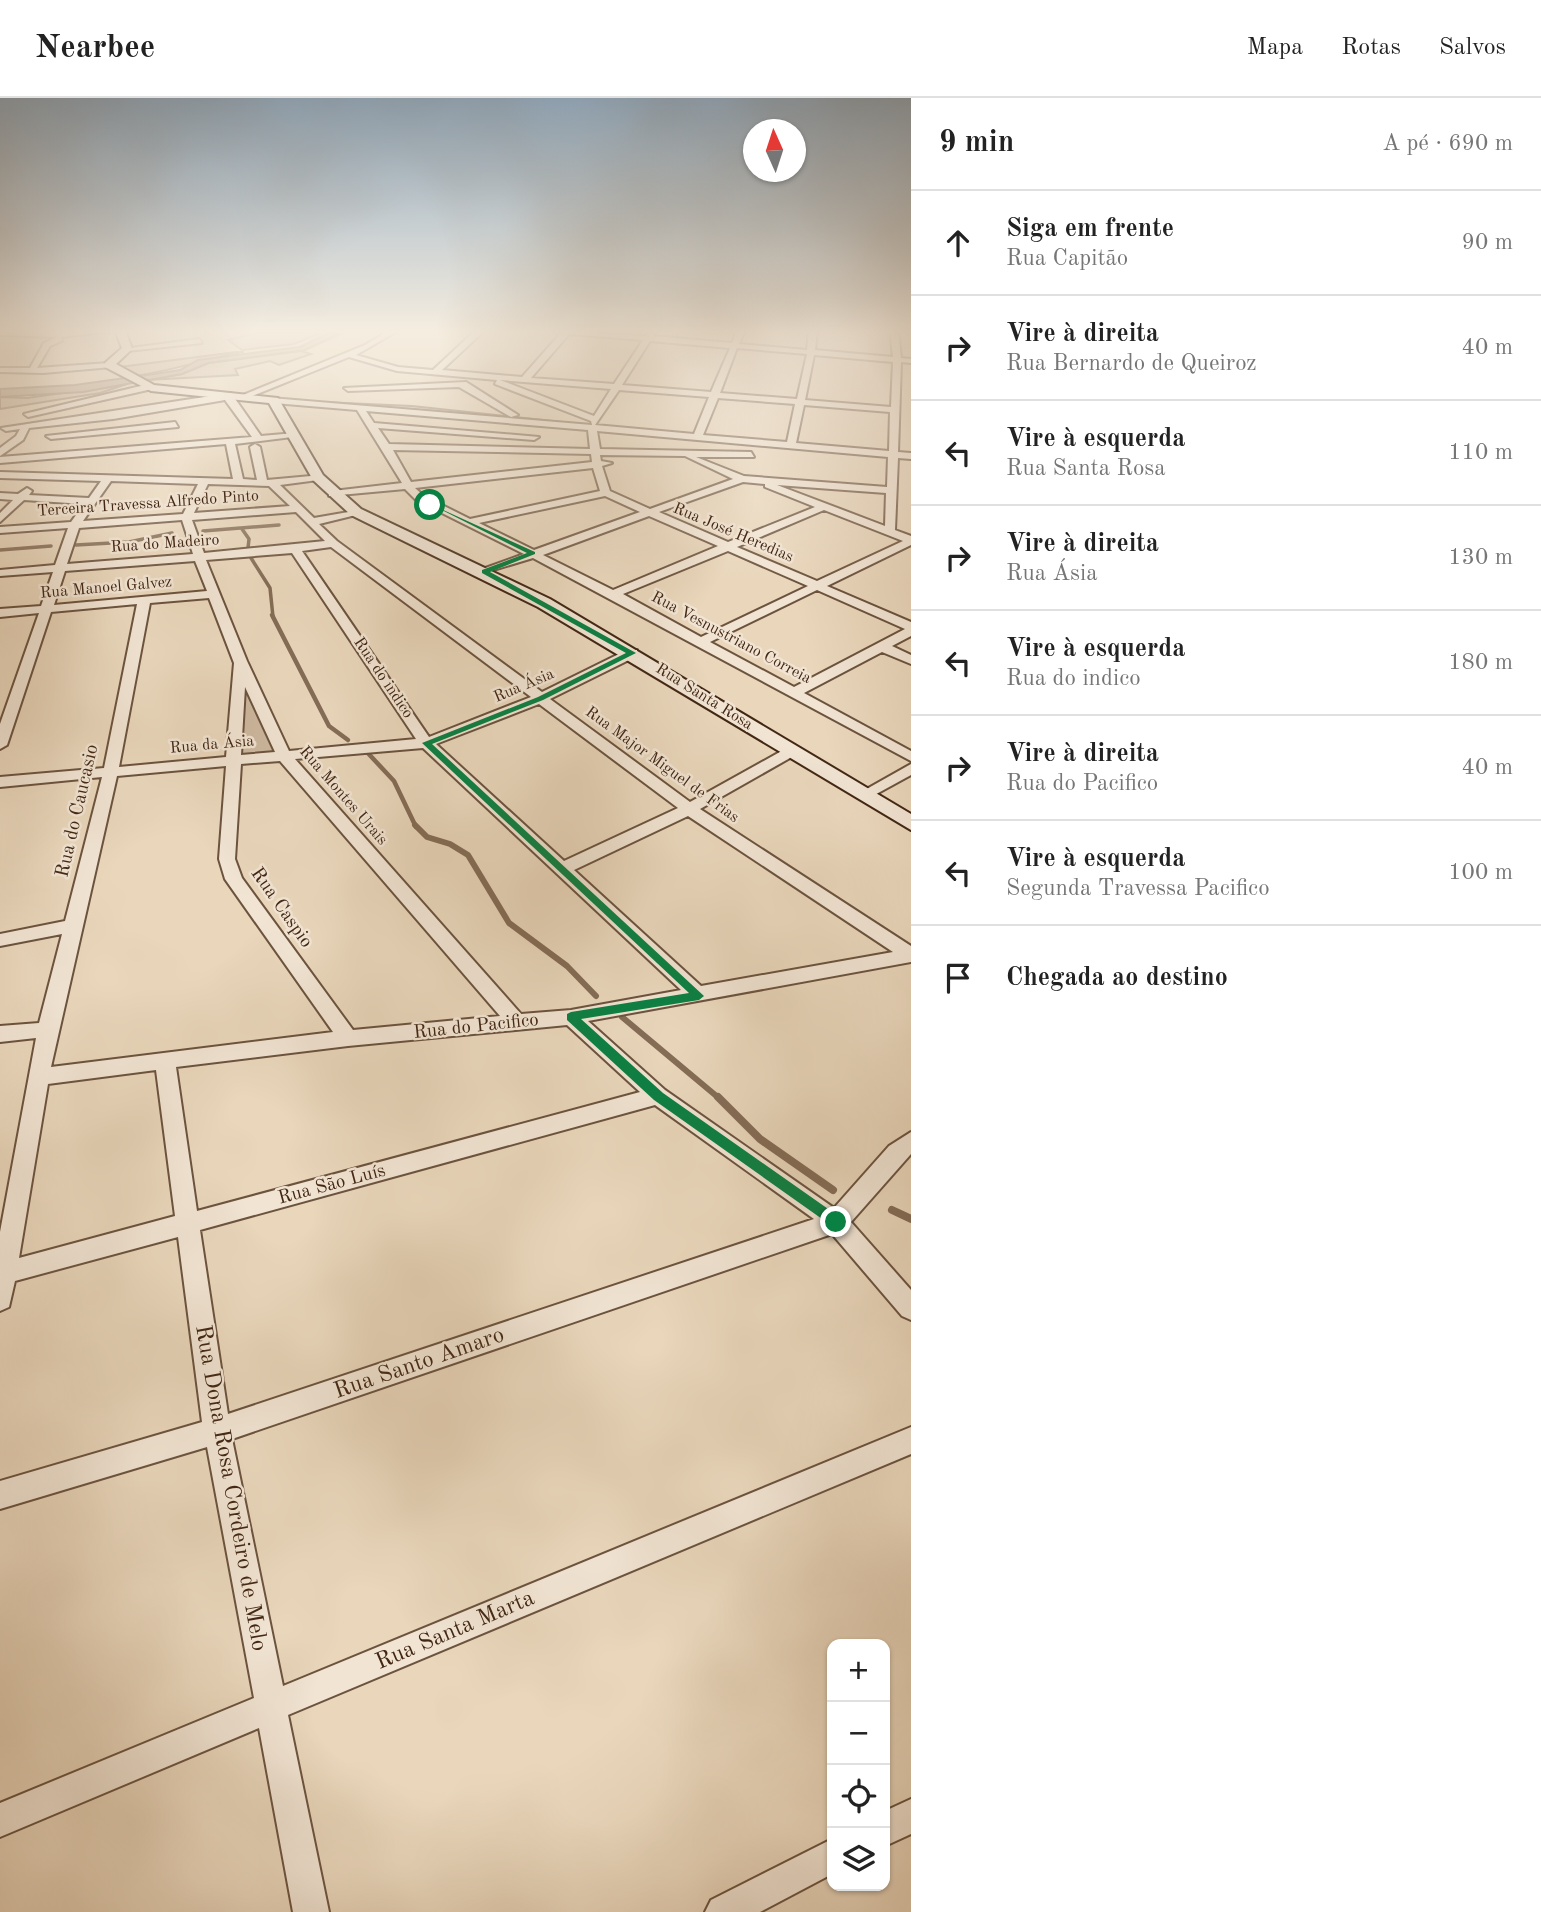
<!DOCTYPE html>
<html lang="pt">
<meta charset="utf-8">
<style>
body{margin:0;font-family:"Old Standard TT",serif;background:#f6f6f6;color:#222}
.controls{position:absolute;right:21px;bottom:21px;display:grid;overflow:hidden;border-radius:14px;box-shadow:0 2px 5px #0004}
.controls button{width:63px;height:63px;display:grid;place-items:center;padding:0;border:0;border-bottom:2px solid #e0e0e0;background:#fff;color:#222;font:35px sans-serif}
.compass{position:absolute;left:743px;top:21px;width:63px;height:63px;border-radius:50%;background:#fff;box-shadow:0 2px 5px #0004;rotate:357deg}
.stop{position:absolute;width:21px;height:21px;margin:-16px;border:5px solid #0b8043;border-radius:50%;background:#fff}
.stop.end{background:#0b8043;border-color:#fff;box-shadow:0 2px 7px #0008}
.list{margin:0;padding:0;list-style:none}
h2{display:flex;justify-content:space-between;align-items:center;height:91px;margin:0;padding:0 28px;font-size:30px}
h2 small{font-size:23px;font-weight:400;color:#767676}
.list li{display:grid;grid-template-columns:46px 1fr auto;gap:21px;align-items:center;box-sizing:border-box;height:105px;padding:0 28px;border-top:2px solid #e0e0e0}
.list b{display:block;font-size:26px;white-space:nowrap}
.list p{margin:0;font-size:23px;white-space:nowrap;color:#767676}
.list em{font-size:23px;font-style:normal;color:#767676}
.icon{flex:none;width:38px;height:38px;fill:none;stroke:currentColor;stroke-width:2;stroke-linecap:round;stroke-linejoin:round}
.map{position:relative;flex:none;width:911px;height:1814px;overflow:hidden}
header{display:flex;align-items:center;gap:42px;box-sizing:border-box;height:98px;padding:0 35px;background:#fff;border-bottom:2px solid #e0e0e0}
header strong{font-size:33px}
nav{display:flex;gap:38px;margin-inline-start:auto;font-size:24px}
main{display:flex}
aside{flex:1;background:#fff}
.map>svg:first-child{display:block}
.green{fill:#cdb89f;stroke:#88705a;stroke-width:2}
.water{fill:#b09a82;stroke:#846c56;stroke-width:2}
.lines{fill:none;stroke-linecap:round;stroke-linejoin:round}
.stream-far3{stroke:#846c56;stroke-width:3.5}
.stream-far2{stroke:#846c56;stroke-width:4.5}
.stream-far1{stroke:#846c56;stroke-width:6}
.stream{stroke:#846c56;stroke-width:8}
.street-casing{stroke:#6c533e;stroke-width:4}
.secondary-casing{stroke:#422714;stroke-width:4}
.street{fill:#f1e4d3;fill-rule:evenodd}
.secondary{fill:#f1e4d3;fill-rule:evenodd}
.route{fill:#0b8043}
.labels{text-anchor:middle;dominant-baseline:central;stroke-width:5;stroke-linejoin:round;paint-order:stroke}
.far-street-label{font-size:16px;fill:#422714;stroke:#f1e4d3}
.street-label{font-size:19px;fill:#422714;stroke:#f1e4d3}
.near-street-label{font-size:23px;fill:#422714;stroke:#f1e4d3}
</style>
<header>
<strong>Nearbee</strong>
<nav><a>Mapa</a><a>Rotas</a><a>Salvos</a></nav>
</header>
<main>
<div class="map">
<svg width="911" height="1814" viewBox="0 0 911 1814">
<rect width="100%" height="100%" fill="#e9d6bb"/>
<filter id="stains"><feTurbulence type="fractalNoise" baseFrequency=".00286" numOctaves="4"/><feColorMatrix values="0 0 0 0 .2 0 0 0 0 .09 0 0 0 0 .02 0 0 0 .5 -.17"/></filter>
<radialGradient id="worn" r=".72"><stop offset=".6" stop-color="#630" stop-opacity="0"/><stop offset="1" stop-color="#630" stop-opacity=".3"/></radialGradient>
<g class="green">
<polygon points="270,232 328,232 294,246 242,252 228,242"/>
<polygon points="301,253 311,256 279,267 270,263 235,271 238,277 147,282 182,276 209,265"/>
<path d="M236 254H244C206 260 171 274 132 278L120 269Z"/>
<polygon points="127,286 100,295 0,311 0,299 27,300"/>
<polygon points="300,303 412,308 638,332"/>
<polygon points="243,580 275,654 240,658"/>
</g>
<polygon class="water" points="334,232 349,232 305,252 208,265 182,276 83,294 0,299 0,291 75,287 161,275 180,272 198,262 300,249"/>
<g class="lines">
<g class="stream-far3">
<polyline points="242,431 249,441 248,450"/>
<polyline points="203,433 279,427"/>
<polyline points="76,447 129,444 172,435"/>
<polyline points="0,452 51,448"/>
<polyline points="251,460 270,490 273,519"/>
</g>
<g class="stream-far2">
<polyline points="272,517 329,628 348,642"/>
<polyline points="365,652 394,683 416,729"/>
</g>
<g class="stream-far1">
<polyline points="415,727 427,739 450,746 468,757 509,825 567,868 596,898"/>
<polyline points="622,919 720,1001"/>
</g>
<g class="stream">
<polyline points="718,999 760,1041 833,1092"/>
<polyline points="892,1112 911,1121"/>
</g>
<defs>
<g id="street">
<polygon points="90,232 121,232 61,239 62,243 50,248 37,270 109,265 112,269 43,275 0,274 0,270 30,270 44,245 57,239 0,237 0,233"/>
<path d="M390 232H399L356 257 398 269 433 272 476 232H485L442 272 522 279 561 235 549 232 646 238 649 232H657L653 238 732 245 737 232H745L739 246 807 252 809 232H817L815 252 893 259 890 232H898L901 260 911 261V265L901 264 898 354 911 355V361L898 360 895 432 911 438V447L827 488 911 524V538L892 548 911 557V566L882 554 804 595 911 653V663L533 460 480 476V472L524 456 416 402 405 391 329 398V394L333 393 402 385 357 312 274 305 271 300 592 327 591 323 495 286 497 282 397 273 349 259 245 301 238 299 365 247ZM569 236 643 242 614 286 531 280ZM650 243 730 250 711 294 622 287ZM737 250 807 256 797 301 720 295ZM814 257 893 264 891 309 805 302ZM500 282 611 291 594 318ZM619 292 709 299 694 336 595 327ZM718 300 795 306 787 344 703 337ZM804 307 890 314 889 353 796 345ZM366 313 588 332 590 351 389 346 378 330 534 342 539 339 374 325ZM597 333 888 359 887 389 744 378 696 359H754L751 354 600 351ZM393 352 591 356 592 364 411 384ZM600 357 685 358 733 381 650 411 610 393 602 368 612 365 601 363ZM593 370 600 393 470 421 424 398 415 390ZM743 384 765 386V389L815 409 728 444 659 414ZM777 387 886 395 885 428ZM605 398 640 414 534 452 479 425ZM824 412 903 443 817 483 737 449ZM649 418 718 448 613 492 543 457ZM728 453 808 488 701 539 623 496ZM817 492 905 531 794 589 710 544Z"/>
<polygon points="199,241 202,245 127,253 123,251"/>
<polygon points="466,284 518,317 511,319 459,289 348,293 344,290"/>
<polygon points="149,286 152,291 28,319 24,316"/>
<path d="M231 295 261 338 295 335 300 338 235 346 243 381 257 382 250 349 255 346 260 349 267 382 322 377 318 382 280 387 314 420 360 412V416L319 426 337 443 542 594 627 552H637V558L550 601 690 704 787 650H797V656L700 711 911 848V864L588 923 665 992 834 1110 889 1048 911 1034V1056L851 1124 911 1192V1222L902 1218 832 1136 232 1341 283 1588 911 1329V1356L288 1617 329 1814H293L259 1630 0 1739V1705L254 1600 207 1349 0 1411V1383L202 1324 178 1139 15 1183 9 1209 0 1213V1134L36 940 0 944V928L39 925 62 836 0 848V836L65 823 102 679 0 689V679L104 670 137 506 51 514 7 647 0 651V626L39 515 0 519V511L41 508 53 474 0 478V472L55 467 68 430 0 435V429L71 424 84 406 24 402 0 424V415L13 402 0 401V395L18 396 27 390 32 393 29 397 89 400 101 383 0 380V374L233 381 226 346 0 365V359L252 339 225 302 113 321 29 330 23 342 0 358V350L16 338 20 331 6 333 1 330ZM111 383 198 386 183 416 83 423ZM208 386 269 388 290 408 194 415ZM296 414 325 443 204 455 192 422ZM182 422 193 456 67 466 79 430ZM331 449 531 599 429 639 302 453ZM292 455 416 641 289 653 247 563 206 462ZM195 463 207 493 54 507 65 473ZM209 500 234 565 226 659 119 669 150 505ZM245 589 275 654 241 657ZM539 606 678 710 564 763 436 646ZM423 650 681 892 571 912 521 916 295 661ZM280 663 500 918 353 932 242 780 235 761 241 666ZM226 668 219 761 225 781 333 934 51 969 117 678ZM688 718 893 854 701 888 574 772ZM567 927 640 994 197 1113 176 969 348 948ZM156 972 175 1118 19 1160 48 986ZM655 1007 814 1121 228 1316 200 1132Z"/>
<polygon points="175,324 178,329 51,341 46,338"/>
<polygon points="911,666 911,677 869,700 864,702 856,697"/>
<polygon points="911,1701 911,1736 885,1748 885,1713"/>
<polygon points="832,1741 832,1776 760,1814 705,1814 711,1802"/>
</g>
<polygon id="secondary" points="115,232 125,232 132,251 116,266 154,287 278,300 323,377 361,411 550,501 911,716 911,732 538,509 351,417 313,382 269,305 151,293 105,269 105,265 122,250"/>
</defs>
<use href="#street" class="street-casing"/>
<use href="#secondary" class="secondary-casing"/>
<use href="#street" class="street"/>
<use href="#secondary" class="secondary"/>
</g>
<linearGradient id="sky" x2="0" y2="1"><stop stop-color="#91aabf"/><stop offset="0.48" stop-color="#f5ede0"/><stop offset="1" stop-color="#f5ede0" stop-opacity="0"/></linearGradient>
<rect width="911" height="486" fill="url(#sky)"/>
<polygon class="route" points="428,405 535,454 535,456 490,474 636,555 543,602 432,646 704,898 699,902 581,921 663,995 841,1120 841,1128 832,1128 654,1002 567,922 567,916 571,914 689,895 422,645 538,599 626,555 482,475 482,472 527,455"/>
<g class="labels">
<g class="far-street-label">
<text transform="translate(148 406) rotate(-4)">Terceira Travessa Alfredo Pinto</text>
<text transform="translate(733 435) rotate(23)">Rua José Heredias</text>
<text transform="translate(165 446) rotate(-4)">Rua do Madeiro</text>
<text transform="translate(106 490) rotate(-5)">Rua Manoel Galvez</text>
<text transform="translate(731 540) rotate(28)">Rua Vesnustriano Correia</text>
<text transform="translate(383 580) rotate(56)">Rua do indico</text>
<text transform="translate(524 588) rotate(-23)">Rua Ásia</text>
<text transform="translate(704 599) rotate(32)">Rua Santa Rosa</text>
<text transform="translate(212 647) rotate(-5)">Rua da Ásia</text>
<text transform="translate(662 667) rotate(36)">Rua Major Miguel de Frias</text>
<text transform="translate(343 698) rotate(49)">Rua Montes Urais</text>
</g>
<g class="street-label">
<text transform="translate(78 713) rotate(-77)">Rua do Caucasio</text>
<text transform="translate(281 810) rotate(55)">Rua Caspio</text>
<text transform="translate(476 929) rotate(-6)">Rua do Pacifico</text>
<text transform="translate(332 1087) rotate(-15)">Rua São Luís</text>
</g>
<g class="near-street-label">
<text transform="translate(419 1265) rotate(-19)">Rua Santo Amaro</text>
<text transform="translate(231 1390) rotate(80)">Rua Dona Rosa Cordeiro de Melo</text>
<text transform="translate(455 1532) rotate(-23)">Rua Santa Marta</text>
</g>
</g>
<rect width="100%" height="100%" filter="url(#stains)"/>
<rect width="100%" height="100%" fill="url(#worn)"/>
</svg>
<div class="controls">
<button>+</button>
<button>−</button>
<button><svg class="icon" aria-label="locate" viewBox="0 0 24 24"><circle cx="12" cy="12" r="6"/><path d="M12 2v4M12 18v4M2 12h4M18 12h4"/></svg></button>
<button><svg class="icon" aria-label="layers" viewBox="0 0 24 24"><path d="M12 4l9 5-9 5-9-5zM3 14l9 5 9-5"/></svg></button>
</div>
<svg class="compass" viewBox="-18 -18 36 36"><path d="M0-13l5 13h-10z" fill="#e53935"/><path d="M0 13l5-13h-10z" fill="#767676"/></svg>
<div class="stop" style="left:430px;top:407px"></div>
<div class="stop end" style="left:836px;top:1124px"></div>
</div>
<aside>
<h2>9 min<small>A pé · 690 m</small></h2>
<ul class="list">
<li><svg class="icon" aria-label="ahead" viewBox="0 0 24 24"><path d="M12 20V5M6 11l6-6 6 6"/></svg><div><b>Siga em frente</b><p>Rua Capitão</p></div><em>90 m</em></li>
<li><svg class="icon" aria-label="right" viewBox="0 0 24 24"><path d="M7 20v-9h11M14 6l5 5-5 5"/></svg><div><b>Vire à direita</b><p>Rua Bernardo de Queiroz</p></div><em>40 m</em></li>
<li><svg class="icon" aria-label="left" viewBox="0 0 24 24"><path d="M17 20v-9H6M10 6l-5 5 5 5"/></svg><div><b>Vire à esquerda</b><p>Rua Santa Rosa</p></div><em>110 m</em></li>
<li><svg class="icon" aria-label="right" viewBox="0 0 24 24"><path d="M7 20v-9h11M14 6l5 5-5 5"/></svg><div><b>Vire à direita</b><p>Rua Ásia</p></div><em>130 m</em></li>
<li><svg class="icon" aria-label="left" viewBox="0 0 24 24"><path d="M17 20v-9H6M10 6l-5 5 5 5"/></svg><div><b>Vire à esquerda</b><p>Rua do indico</p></div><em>180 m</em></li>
<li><svg class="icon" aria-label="right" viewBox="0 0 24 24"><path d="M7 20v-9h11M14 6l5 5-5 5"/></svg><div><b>Vire à direita</b><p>Rua do Pacifico</p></div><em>40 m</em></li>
<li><svg class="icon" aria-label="left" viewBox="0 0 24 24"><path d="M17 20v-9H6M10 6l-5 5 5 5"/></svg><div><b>Vire à esquerda</b><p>Segunda Travessa Pacifico</p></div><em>100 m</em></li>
<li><svg class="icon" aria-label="arrive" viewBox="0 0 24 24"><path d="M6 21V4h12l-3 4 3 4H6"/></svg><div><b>Chegada ao destino</b></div></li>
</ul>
</aside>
</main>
